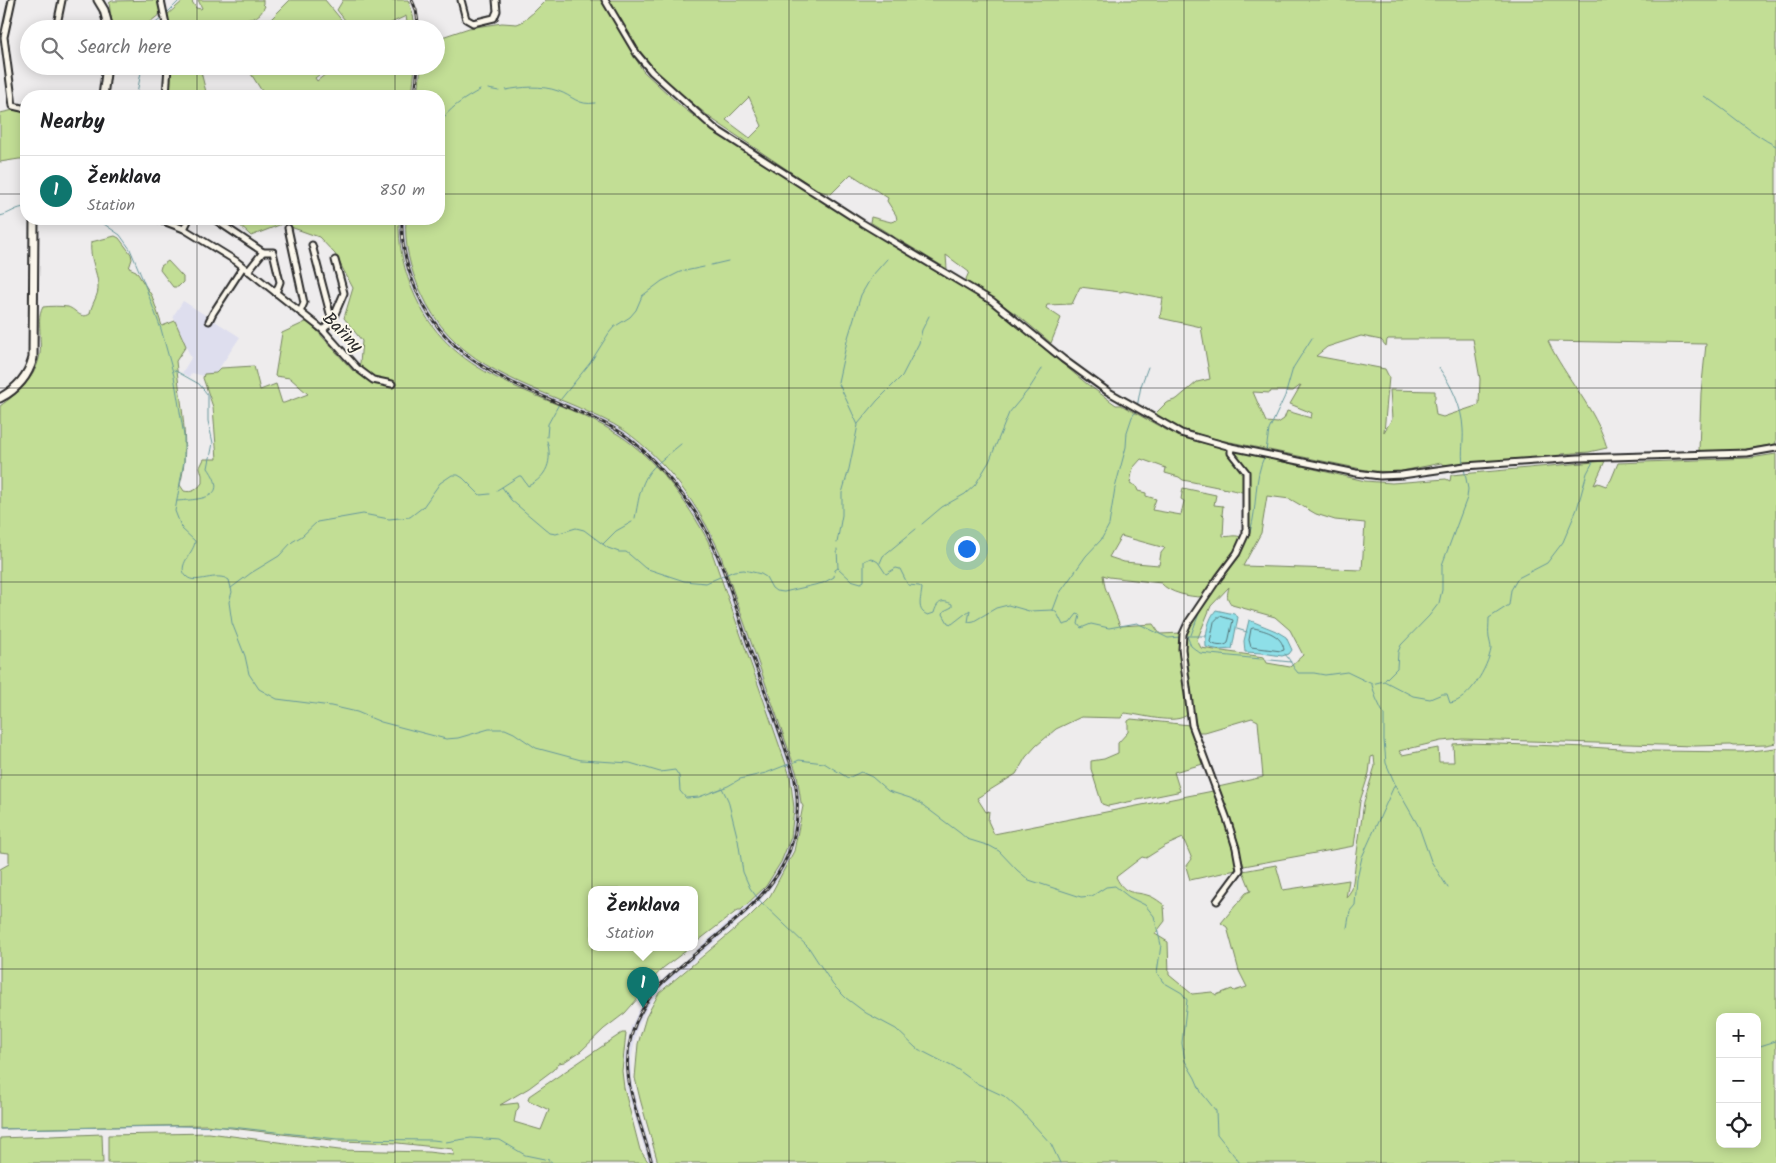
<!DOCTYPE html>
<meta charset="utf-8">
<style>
body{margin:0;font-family:Kalam,sans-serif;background:#f6f6f6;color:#202124}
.controls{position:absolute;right:15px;bottom:15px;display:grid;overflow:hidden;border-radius:10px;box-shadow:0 2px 12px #0003}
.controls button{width:45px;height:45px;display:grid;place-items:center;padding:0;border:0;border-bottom:1px solid #e0e0e0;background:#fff;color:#202124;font:25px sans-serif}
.you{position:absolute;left:966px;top:548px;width:18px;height:18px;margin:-12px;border:4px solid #fff;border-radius:50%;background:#1a73e8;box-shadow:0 0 0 8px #1a73e833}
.badge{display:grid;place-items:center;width:32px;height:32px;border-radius:50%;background:#0f766e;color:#fff;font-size:16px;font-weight:700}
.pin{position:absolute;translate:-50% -41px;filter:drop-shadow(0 1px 2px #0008)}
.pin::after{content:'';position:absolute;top:26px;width:18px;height:15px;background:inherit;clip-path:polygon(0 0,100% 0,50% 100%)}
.popup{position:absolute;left:588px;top:886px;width:110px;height:65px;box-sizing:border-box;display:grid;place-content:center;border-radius:10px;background:#fff;filter:drop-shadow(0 1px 4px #0005);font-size:16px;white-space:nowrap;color:#757577}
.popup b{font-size:19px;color:#202124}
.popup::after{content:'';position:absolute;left:50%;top:100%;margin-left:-10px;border:10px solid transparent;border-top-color:#fff}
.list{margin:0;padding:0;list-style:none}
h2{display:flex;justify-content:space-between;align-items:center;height:65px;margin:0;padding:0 20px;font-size:21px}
h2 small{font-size:16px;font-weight:400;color:#757577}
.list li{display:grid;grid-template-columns:32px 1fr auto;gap:15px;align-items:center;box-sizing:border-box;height:70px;padding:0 20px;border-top:1px solid #e0e0e0}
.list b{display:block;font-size:19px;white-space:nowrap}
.list p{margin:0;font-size:16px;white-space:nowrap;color:#757577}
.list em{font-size:16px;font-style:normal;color:#757577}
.icon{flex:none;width:28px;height:28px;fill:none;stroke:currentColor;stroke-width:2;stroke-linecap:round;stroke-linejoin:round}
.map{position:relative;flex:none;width:1776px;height:1163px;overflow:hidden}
.search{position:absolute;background:#fff;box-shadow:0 2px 12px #0003;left:20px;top:20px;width:425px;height:55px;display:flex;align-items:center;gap:12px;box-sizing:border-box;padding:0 18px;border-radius:28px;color:#757577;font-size:19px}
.panel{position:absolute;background:#fff;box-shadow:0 2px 12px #0003;left:20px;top:90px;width:425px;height:135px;border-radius:20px}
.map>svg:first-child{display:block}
.built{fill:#dedeee}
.green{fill:#c2de95;stroke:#768460;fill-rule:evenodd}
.water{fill:#8edfe8;stroke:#66979c}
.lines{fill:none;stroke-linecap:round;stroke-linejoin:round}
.shore{stroke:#537377;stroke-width:1}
.stream{stroke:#66979c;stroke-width:1}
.minor-casing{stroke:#2b2b2b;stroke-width:9}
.secondary-casing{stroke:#2b2b2b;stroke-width:11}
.minor{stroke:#fbf7ec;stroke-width:5}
.secondary{stroke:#fbf7ec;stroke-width:7}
.rail-casing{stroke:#2b2b2b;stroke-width:3}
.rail{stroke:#fbf7ec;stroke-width:1;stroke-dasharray:4;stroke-linecap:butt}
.grid{fill:none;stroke:#2b2b2b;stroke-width:1;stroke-opacity:0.55}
.labels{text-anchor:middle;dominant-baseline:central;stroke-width:4;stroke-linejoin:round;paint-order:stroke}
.street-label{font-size:18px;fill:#2b2b2b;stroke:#fbf7ec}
</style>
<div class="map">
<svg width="1776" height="1163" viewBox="0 0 1776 1163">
<rect width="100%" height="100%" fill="#eeeced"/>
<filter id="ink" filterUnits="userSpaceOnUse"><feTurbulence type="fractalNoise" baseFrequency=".02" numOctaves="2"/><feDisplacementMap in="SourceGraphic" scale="10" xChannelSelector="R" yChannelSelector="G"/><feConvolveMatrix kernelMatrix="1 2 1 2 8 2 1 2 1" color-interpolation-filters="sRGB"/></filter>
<g filter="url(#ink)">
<g class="built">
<polygon points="399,219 406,219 406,240 411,264 434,317 445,331 459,346 473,357 510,378 595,415 624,430 655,457 691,501 706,524 720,553 797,774 800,795 798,830 791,855 780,877 759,903 659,992 648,1007 637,1029 631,1060 631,1079 635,1096 655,1163 649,1163 626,1089 624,1059 631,1026 642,1004 654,987 754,899 775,874 785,853 792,829 794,796 790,776 714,555 693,515 659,472 630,443 620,436 592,421 507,384 470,362 447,343 423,312 413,290 402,256 400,241"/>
<polygon points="183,301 240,337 216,373 205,374 204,376 192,373 189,377 182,373 191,358 173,316"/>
</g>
<g class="green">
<polygon points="159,0 160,14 141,29 113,29 109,3 112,1"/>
<path d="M184 0H191L196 8 201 9 202 8 198 0H263V4L265 6C260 17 254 19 243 20L241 26 244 29 171 28 167 15Z"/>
<polygon points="290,0 325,0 349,29 267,29 262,23 264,20 267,23"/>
<polygon points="343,0 408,0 412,11 416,29 408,29 406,16 378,29 352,29 337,10"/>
<path d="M546 0H601L643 71 682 107 711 129 757 160 869 230 989 303 1087 384 1116 405H1121L1166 430 1191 440 1365 481 1392 483 1446 479 1450 481 1451 475 1605 461 1594 485 1598 483 1606 486 1611 480 1618 463 1751 458 1776 454V743L1766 745 1733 746 1730 745 1695 746 1463 739 1441 741 1399 751 1402 755 1438 748 1439 762H1454L1453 744 1468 743 1589 747 1653 751 1743 752 1776 748V1163H658L640 1099 635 1078 638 1044 646 1017 659 993 748 918 770 896 794 851 803 806 801 803 797 774 720 553C700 507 667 461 625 431 610 421 592 414 575 406 511 379 451 360 421 292 410 270 404 244 406 219H439V96H418L421 66H436V39L469 28 502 23 517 24 522 22 534 12ZM1141 459 1166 468 1165 473 1179 477 1183 480 1242 492 1244 490 1243 534 1241 537C1232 534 1229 538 1223 536L1224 517 1222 515 1223 506 1214 505 1216 495 1183 488 1181 499 1184 501 1181 515 1152 510 1156 499 1146 496V493L1138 491 1136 486 1130 483 1133 468ZM1267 496 1290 499 1316 514 1335 520 1365 523 1362 570 1243 566 1261 533ZM1121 536 1165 548 1161 553 1159 565 1124 562 1109 557ZM1103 575 1109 577 1161 583C1169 593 1190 597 1202 597L1185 621 1181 633 1160 634 1153 624 1120 626 1105 587ZM1229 587C1227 595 1226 598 1232 605L1275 617 1290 630 1303 655 1290 667 1267 663 1264 657 1201 648 1197 640 1211 606ZM1184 677 1189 679 1192 708 1198 732H1205L1252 718 1258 721 1263 777 1218 787 1244 866 1354 846 1360 801 1369 773 1371 757 1374 756 1375 766 1364 802 1352 889 1346 898 1349 880 1283 890 1276 865 1243 871 1251 891 1246 893 1221 923 1227 927 1239 971 1247 987 1234 991 1232 989 1216 995 1212 992 1192 994 1169 975 1168 942 1155 934 1165 921 1164 905C1160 902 1155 898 1150 896 1133 890 1126 897 1116 877L1142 857 1146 858 1165 846 1183 838 1192 859 1186 867 1190 880 1236 870 1235 849 1213 791 994 834 988 821 989 811 986 812 977 798 1016 774 1026 757 1036 746 1056 729 1081 717 1121 718 1124 713C1140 714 1176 726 1188 714V710ZM1720 1017H1757V1144H1720Z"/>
<path d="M608 0H1776V444L1741 450 1699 451 1701 393 1706 344 1548 341C1565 378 1596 408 1607 448L1589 452 1561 454 1560 456 1545 457V459L1445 465 1441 463 1397 472 1371 471 1211 438 1175 427 1159 417 1156 413 1166 403 1177 399 1197 382 1210 379 1201 327 1160 318 1163 298 1124 291 1120 292 1080 287 1072 304 1047 305 1046 308 1061 318 1051 343 1019 316 967 282 966 279 969 272 946 255 947 269 870 222 871 217 891 222 897 220 896 215 887 201 888 198 851 174 831 194 819 191 712 119 649 67ZM749 97 762 126 750 138 726 120ZM1361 336 1381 340 1386 346 1387 340 1388 339H1473L1480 379 1479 405 1443 417 1436 415 1434 400 1435 398V391L1390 390 1392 419 1384 432 1389 377 1385 369 1316 356 1327 347ZM1301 385 1290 404 1312 413 1311 418 1287 411 1284 419 1278 423 1266 422 1253 392 1270 393 1271 391H1293Z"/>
<polygon points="246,66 331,66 315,78 317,81 336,66 415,66 412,96 265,96"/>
<polygon points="170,67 200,68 207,96 168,96"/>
<polygon points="14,110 26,113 26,159 19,159 0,162 0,113"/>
<path d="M233 219H399C398 245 404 272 415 296 456 386 544 388 619 435 655 458 689 504 708 541L790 776 794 808 791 837 781 862 766 886 741 910H738L694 944V889H592V947H691L663 968 648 984 639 997 625 1013 604 1029 581 1051 564 1062 559 1063 553 1070 529 1088 500 1105 518 1103 519 1107 516 1112 514 1122 541 1130 549 1110 528 1100 529 1096 613 1039 622 1033H626L622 1071 624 1088 640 1150 649 1163H108V1135L209 1133 339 1150 428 1152 454 1155 453 1149 398 1143 340 1141 206 1125 0 1129V869L9 864V853L0 852V406C18 393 36 378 40 354 41 348 40 340 40 334 40 325 38 316 43 307 50 306 61 306 68 307 77 310 80 320 90 314 91 304 99 296 98 286 98 272 89 259 91 242L115 236 119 238 131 254 132 259 129 268 136 271 152 296 162 326 175 321 186 346 176 361C180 402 191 445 180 485L184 491C192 493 197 490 202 483V475L200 467 204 459H217L213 407 203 378 204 374 216 373 221 368 254 366 260 390 276 384 282 403H284L308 394 290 378 275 376 282 333 308 321 354 372 360 363 362 341 344 318 353 288 335 254 319 237 282 224 251 236Z"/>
<polygon points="168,261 183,277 183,282 178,287 173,287 160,270 161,266"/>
<polygon points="1131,719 1190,725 1203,764 1174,772 1180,791 1177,792 1108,806 1102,804 1091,769 1091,761 1104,759 1118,753 1118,743 1128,732 1128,721"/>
<polygon points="102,1134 103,1163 0,1163 0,1138"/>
</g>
<g class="water">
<path d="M1216 610 1234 614 1238 617 1232 649 1220 650 1206 647C1205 635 1208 619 1216 610Z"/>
<polygon points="1249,620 1276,631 1286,637 1292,650 1289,654 1282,656 1262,653 1245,652 1244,641"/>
</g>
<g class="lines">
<g class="shore">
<path d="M1220 616 1233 620 1228 643C1224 647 1214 646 1210 642L1214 622Z"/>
<path d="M1254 628C1267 631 1282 635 1284 650L1281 651 1251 647 1249 640 1251 629Z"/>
</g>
<g class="stream">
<polyline points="165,15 180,0"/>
<polyline points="148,29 162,18"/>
<polyline points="488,89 499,91"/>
<path d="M506 90C521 87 542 85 558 91 573 96 578 106 595 103"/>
<polyline points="135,96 137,93 142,67 140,66"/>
<path d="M1704 96C1729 112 1750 133 1776 146"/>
<path d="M439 125C448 108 464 99 480 90"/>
<path d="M0 216C10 214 16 207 26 207"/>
<path d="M84 219 104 224 120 235 130 249 143 280 161 329 174 376 184 436V461L175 511 182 529 195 541C195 552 175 566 187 577 196 585 216 571 229 580L232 592 229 602 232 623 245 656 249 674 259 689 277 699 331 706 357 712 381 722 446 739 458 738 489 729H505L514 733 536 748 581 760 630 763 660 772 675 770 679 776 680 791 686 798 699 797 728 786 740 779 766 773 789 764"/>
<polyline points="711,265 728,261"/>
<path d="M1439 368C1452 386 1462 407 1463 429 1464 441 1461 452 1463 464"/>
<path d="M174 370 199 384 208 395V421L213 443 208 468C230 499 201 499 177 501"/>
<polyline points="561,399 590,363 609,333 614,327 630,317 636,310 642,296 662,281 680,272 704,267"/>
<polyline points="1137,407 1141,386 1148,367"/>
<polyline points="858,424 877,401 902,376 919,343 922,330 929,316"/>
<polyline points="547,437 548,424 559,404"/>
<polyline points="1266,451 1269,430 1285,396 1293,368 1312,338"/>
<polyline points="658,463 681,444"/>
<path d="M502 487 519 476H521L528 486C547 477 553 461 547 441"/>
<path d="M497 490 502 487 511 500 550 533 556 534 576 528 584 530 608 548 619 552H626L630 555 645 568 684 581 706 583 734 571 744 570 761 574 766 577 772 588 776 591 784 592 823 583 834 577 835 570 838 568 851 580 861 583 864 581V561L871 558 878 562 886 574 896 568 900 569 908 585 919 586 922 588C921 599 916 611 928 615L934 613C937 602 942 599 952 604V607L944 611 943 614 948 623 952 624 970 610 968 622 974 621 996 608 1008 605 1029 611 1053 610 1057 613 1063 625 1070 623 1077 614 1080 615 1078 624 1081 628 1091 624 1109 628 1137 623 1168 638 1181 637"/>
<path d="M635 518C639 499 640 479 656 465"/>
<polyline points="922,524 942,507 965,494 975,485 989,462 1009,413 1029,389 1042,369"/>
<polyline points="837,543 842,515 842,493 849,469 858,425 838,382 847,341 861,295 872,276 887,259"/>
<polyline points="603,544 616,531 632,522"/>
<polyline points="837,549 838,568"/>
<path d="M1241 550C1244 544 1248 538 1250 532 1258 507 1253 479 1265 455"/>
<polyline points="880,563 883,556 916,529"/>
<polyline points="1229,568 1238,555"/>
<polyline points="231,588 251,573 279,556 292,542 302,536 317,522 363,514 389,519 410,517 423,507 440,483 452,475 458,475 463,478 480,495 490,494"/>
<polyline points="1053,610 1059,594 1086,556 1101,540 1109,525 1115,488 1126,447 1127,432 1132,417 1136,411"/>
<polyline points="1237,629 1247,632"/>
<polyline points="1191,635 1201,608"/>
<polyline points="1185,636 1206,636"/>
<polyline points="1187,636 1191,646 1200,653 1291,662"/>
<path d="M1285 654C1291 660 1292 667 1298 673H1314L1325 675 1347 672 1372 684 1384 681 1413 696 1430 699 1442 694H1447L1450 703C1469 701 1488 667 1491 649 1491 646 1490 642 1489 638 1488 632 1489 625 1489 618L1509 605 1511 590 1518 578 1547 563 1563 542 1577 509 1587 473 1594 460"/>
<polyline points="1385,680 1397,668 1398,652 1401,645 1429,616 1439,603 1442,590 1442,565 1467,498 1468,489 1464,468"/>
<polyline points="793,763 799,760 824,763 848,778 861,772 872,777 888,791 910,798 920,803 960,833 967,839 990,846 999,851 1017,870 1029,880 1081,897 1092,896 1106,887 1115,886 1129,897 1145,905 1154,916 1161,945 1157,973 1163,982 1182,993 1187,1000 1182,1043 1185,1061 1195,1078 1201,1092 1216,1111 1217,1134 1240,1163"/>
<polyline points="1395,785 1419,827 1431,861 1448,888"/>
<polyline points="722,788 728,800 738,840 743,872 750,888 759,900 809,948 833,985 846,998 866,1013 896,1029 916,1048 957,1069 976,1083 1004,1096 1023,1113 1051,1144 1060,1163"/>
<polyline points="1347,928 1350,911 1355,905 1357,879 1362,857 1395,784 1386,763 1384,740 1384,715 1376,698 1372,685"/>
<polyline points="1757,1047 1776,1041"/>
<polyline points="0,1129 177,1126 232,1127 337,1139 433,1140 441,1141"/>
<polyline points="446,1142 471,1138 500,1140 525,1155 549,1160 553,1163"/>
</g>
<defs>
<g id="minor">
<polyline points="12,0 4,37 13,106 26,109"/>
<polyline points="161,0 167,29"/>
<polyline points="461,0 466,19 473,23 494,18 497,11 496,0"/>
<polyline points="605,0 637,54 652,72 714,128 862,223 992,301 1063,359 1107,391 1181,433 1231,447 1356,473 1380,476 1402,475 1465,466 1578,458 1747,453 1776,448"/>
<polyline points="56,29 62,0"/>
<polyline points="166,96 168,66"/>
<polyline points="158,219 184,229 236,261 323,330 357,368 373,380 392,384"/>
<polyline points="214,219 263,252 273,252 280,282 276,293"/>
<polyline points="288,228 304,303 300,312"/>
<polyline points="184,229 189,219"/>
<polyline points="312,245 332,321 323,330"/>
<polyline points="248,271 263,252"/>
<polyline points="209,321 213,313 243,267"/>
<polyline points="332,321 344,293 335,260"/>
<polyline points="1217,901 1240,870 1236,848 1227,819 1192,725 1182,649 1183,634 1188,623 1219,577 1237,553 1246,533 1246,472 1231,453 1231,447"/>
</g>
<g id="secondary">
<polyline points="98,0 104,10 109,29"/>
<polyline points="103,96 107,66"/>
<path d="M0 398C17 389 28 377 33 358L34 219"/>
</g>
</defs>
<use href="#minor" class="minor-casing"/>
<use href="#secondary" class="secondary-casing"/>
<use href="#minor" class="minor"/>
<use href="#secondary" class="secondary"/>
<defs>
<g id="rail">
<polyline points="412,0 416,10 419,29"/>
<polyline points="415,96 418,66"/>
<path d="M402 219C401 244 407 269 417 292 448 362 507 380 572 409 589 416 607 423 623 434 641 446 657 464 671 481 683 495 695 510 704 527 725 565 736 609 750 650 765 692 781 733 794 775 817 887 720 923 656 989 606 1054 633 1095 652 1163"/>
</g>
</defs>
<use href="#rail" class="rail-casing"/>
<use href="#rail" class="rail"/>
</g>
</g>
<path class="grid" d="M197 0V29M395 0V29M592 0V1163M789 0V1163M987 0V1163M1184 0V1163M1381 0V1163M1579 0V1163M197 66V96M395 66V96M0 194H26M439 194H1776M197 219V1163M395 219V1163M0 388H1776M0 582H1776M0 775H1776M0 969H1776"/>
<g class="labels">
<g class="street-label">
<text transform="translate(342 333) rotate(45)">Bařiny</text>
</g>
</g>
</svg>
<div class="controls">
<button>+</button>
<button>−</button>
<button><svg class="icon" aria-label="locate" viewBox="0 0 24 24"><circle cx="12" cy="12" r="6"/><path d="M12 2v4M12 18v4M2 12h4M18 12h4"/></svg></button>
</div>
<div class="you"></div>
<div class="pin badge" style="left:643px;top:1008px">1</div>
<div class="popup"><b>Ženklava</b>Station</div>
<div class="search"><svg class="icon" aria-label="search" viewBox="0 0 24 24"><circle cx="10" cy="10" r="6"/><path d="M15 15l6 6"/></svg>Search here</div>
<section class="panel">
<h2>Nearby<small></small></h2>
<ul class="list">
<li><span class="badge">1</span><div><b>Ženklava</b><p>Station</p></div><em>850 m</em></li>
</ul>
</section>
</div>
